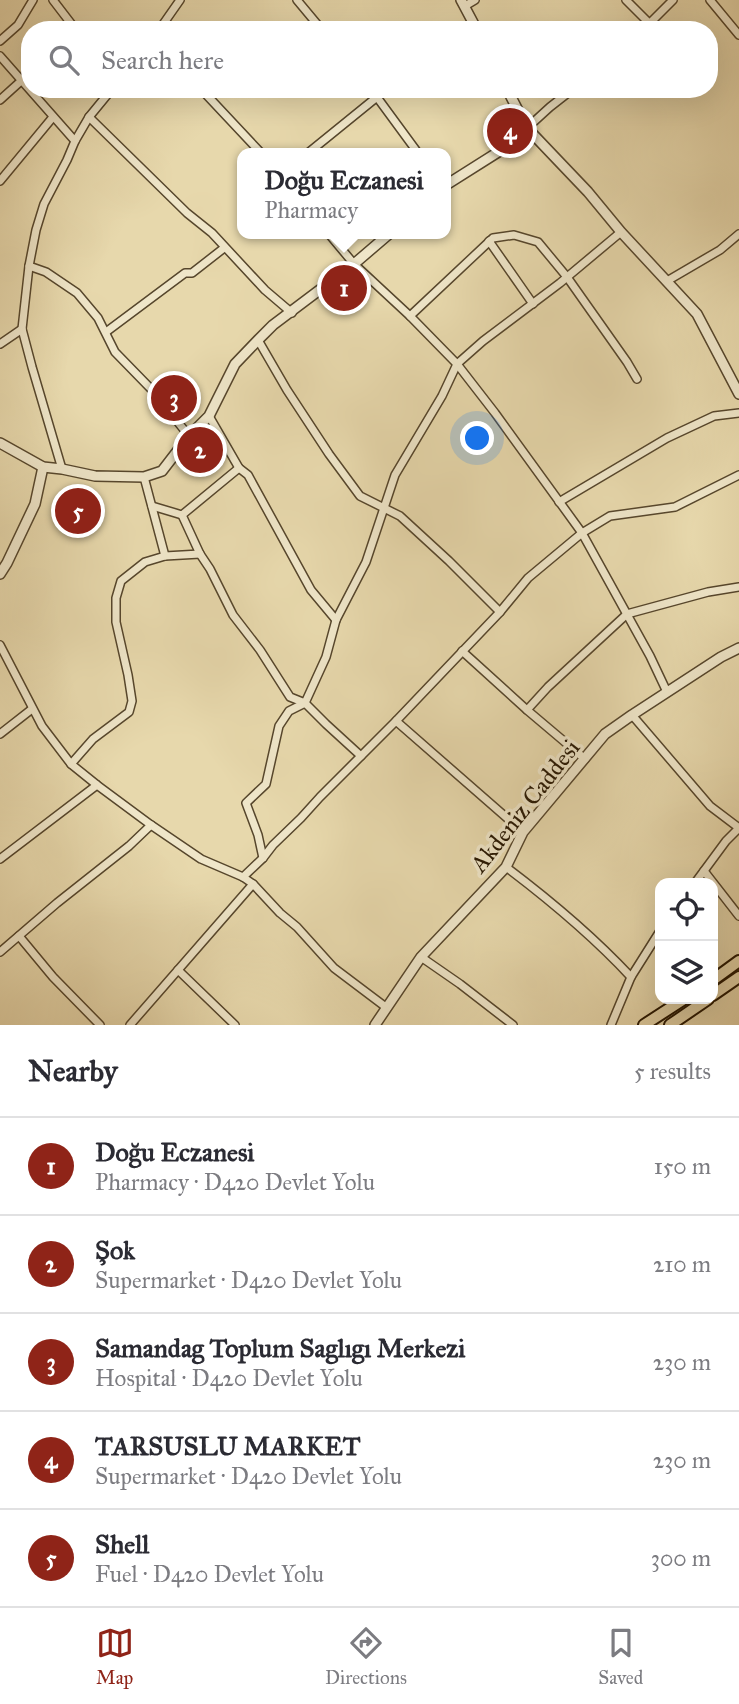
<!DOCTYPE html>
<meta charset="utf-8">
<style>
body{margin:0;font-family:"IM FELL Great Primer",serif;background:#f2f2f3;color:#2b2b33}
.controls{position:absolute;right:21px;bottom:21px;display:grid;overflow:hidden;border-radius:14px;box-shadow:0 7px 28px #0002}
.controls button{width:63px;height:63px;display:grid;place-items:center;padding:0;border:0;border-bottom:2px solid #e1e1e2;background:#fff;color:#2b2b33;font:35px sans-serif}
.you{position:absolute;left:478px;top:439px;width:24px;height:24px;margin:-18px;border:5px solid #fff;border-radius:50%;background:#1a73e8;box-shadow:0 0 0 10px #1a73e833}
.badge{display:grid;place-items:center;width:46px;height:46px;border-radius:50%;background:#8f2418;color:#fff;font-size:23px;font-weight:700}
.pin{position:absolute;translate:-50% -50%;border:4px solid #fff;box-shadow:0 2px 7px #0006}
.popup{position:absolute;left:237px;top:148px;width:214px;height:91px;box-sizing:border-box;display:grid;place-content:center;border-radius:14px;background:#fff;filter:drop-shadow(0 2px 5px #0005);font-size:23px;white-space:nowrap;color:#7c7c81}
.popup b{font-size:26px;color:#2b2b33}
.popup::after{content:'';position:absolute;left:50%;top:100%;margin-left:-14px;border:14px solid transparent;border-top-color:#fff}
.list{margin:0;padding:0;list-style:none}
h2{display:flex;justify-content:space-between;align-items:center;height:91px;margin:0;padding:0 28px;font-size:30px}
h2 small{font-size:23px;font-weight:400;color:#7c7c81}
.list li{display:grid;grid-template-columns:46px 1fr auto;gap:21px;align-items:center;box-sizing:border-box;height:98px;padding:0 28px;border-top:2px solid #e1e1e2}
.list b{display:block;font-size:26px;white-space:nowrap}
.list p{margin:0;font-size:23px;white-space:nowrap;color:#7c7c81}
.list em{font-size:23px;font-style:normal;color:#7c7c81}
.icon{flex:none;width:38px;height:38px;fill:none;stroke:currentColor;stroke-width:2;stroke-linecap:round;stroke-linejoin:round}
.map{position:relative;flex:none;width:739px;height:1025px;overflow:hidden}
.search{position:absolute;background:#fff;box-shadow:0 7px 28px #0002;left:21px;right:21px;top:21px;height:77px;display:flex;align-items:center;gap:18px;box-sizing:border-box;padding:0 24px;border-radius:28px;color:#7c7c81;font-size:26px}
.sheet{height:581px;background:#fff}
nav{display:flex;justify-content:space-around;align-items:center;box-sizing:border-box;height:98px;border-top:2px solid #e1e1e2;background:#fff;font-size:19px;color:#7c7c81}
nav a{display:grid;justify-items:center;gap:4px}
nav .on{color:#8f2418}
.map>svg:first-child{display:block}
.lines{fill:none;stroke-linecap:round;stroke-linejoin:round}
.minor-casing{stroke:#56462c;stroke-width:10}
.tertiary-casing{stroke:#56462c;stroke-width:12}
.primary-casing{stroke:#261601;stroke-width:14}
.minor{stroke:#efe6c9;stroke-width:7}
.tertiary{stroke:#efe6c9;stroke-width:9}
.primary{stroke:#e7d8ac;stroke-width:10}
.labels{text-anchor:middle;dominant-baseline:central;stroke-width:7;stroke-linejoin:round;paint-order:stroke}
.street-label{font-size:24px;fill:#261601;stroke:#efe6c9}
</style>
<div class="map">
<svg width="739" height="1025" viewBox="0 0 739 1025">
<rect width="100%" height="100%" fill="#e7d8ac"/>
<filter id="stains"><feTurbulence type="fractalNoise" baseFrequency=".00286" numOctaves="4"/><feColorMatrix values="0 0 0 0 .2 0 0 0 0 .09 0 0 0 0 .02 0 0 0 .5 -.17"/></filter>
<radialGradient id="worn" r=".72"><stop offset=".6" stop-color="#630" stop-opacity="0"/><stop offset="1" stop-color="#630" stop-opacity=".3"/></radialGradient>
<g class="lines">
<defs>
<g id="minor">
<polyline points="53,0 76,30"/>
<polyline points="297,0 322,30"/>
<polyline points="626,0 649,23"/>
<polyline points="710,0 739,35"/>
<polyline points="465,6 475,0"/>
<polyline points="159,30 180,0"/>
<polyline points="643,30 673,0"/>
<polyline points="0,41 18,25 33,0"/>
<polyline points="0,56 75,141"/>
<polyline points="201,89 261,153"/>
<polyline points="371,89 418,153"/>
<polyline points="0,100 21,81"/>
<polyline points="89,117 187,213 212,233 265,290 292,313"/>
<polyline points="527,128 550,107 573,89"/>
<polyline points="308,153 377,97"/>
<polyline points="0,181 53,117"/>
<polyline points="329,234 354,264 410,316 457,364 495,413 582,533 650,656 667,692"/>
<polyline points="489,241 533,304"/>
<polyline points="29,266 46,272 77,293 98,318 115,352 153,391 189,436"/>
<polyline points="667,281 720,250 739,234"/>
<polyline points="410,316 493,238 514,235 538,242 567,277 627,362 637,379"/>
<polyline points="106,332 185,273 192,273 224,248"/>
<polyline points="258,340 287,390 329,454 360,496 400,516 449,561 500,612"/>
<polyline points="0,344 22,329"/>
<polyline points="209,416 239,468 248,475 311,590 336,620"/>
<polyline points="62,469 32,367 22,329 29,266 36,230 44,204 67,160 75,141 89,117 112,89"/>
<polyline points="144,477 165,556"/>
<polyline points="559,502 667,438 714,416 739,413"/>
<polyline points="152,506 182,515 239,468"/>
<polyline points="182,515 200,554 210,569 233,615 260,650 290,697 305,703 326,724 361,756"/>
<polyline points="0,645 42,726 71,764 97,785 151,825 201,859 243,877 253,884 280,913 297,927 334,968 387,1008"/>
<polyline points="462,651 527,710 585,759"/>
<polyline points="527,710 548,687 627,614 708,592 739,587"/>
<polyline points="632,715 710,806 739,828"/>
<polyline points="396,721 523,832"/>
<polyline points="0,734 32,709"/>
<polyline points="71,764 93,739 129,712 132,701 128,675 116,622 116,598 121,581 145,562 165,556 200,554"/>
<polyline points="263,858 258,835 246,803 266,784 279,726 289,711 305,703 326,657 336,620 366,562 395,475 442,396 457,364 483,341 560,283 621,232"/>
<polyline points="0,859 97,785"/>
<path d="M506 867C551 901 592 935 631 977"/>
<polyline points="704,871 739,916"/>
<polyline points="243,877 263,858 273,845 301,818 320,797 396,721 500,612 528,578 582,533 610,516 675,507 739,475"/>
<polyline points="695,883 726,841 739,828"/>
<polyline points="19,936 53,977 100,1025"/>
<polyline points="0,952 57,903 129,846 151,825"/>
<polyline points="421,957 460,984 513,1025"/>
<polyline points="178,970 235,1025"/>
<polyline points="130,1025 253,884"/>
<polyline points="611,1025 631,977 660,931"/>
</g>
<g id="tertiary">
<polyline points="461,0 477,30"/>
<polyline points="507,89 527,128 588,192 621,232 697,314 739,394"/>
<polyline points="446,185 514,142 527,128"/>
<polyline points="0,443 43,467 62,469 95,476 144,477 162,471 189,436 209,416 235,364 258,340 273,325 354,264 389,234"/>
<polyline points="0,574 7,563 35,504 43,467"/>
<polyline points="375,1025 421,957 506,867 523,832 605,734 632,715 721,657 739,648"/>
</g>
<g id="primary">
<polyline points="713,980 739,961"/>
<polyline points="713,995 739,977"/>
<polyline points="644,1025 684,999"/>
<polyline points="670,1025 708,999"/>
</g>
</defs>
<use href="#minor" class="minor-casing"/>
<use href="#tertiary" class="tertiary-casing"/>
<use href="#primary" class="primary-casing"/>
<use href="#minor" class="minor"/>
<use href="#tertiary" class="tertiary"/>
<use href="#primary" class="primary"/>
</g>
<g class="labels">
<g class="street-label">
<text transform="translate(525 806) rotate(-52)">Akdeniz Caddesi</text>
</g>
</g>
<rect width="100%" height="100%" filter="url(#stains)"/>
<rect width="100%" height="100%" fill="url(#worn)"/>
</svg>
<div class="controls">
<button><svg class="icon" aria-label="locate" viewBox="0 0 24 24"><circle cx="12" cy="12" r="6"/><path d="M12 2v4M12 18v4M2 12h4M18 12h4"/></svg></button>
<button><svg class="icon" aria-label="layers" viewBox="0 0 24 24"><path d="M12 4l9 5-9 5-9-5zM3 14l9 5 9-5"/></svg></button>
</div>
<div class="you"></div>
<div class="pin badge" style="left:344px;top:288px">1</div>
<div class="popup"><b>Doğu Eczanesi</b>Pharmacy</div>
<div class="pin badge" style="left:200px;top:450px">2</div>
<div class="pin badge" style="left:174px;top:398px">3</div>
<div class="pin badge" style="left:510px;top:131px">4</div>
<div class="pin badge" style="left:78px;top:511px">5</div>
<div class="search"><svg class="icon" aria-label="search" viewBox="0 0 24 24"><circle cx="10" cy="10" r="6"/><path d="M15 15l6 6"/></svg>Search here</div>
</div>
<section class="sheet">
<h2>Nearby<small>5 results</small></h2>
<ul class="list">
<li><span class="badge">1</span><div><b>Doğu Eczanesi</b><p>Pharmacy · D420 Devlet Yolu</p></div><em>150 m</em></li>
<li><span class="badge">2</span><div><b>Şok</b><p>Supermarket · D420 Devlet Yolu</p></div><em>210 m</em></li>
<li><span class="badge">3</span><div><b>Samandag Toplum Saglıgı Merkezi</b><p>Hospital · D420 Devlet Yolu</p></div><em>230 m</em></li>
<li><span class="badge">4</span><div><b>TARSUSLU MARKET</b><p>Supermarket · D420 Devlet Yolu</p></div><em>230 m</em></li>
<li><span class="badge">5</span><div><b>Shell</b><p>Fuel · D420 Devlet Yolu</p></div><em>300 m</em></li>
</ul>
</section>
<nav>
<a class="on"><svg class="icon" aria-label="map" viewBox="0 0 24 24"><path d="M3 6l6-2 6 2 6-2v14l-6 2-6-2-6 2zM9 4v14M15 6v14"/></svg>Map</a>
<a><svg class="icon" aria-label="directions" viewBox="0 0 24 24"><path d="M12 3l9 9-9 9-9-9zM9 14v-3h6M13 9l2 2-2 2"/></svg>Directions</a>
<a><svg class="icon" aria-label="saved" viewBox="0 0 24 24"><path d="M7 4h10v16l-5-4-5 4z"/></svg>Saved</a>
</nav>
